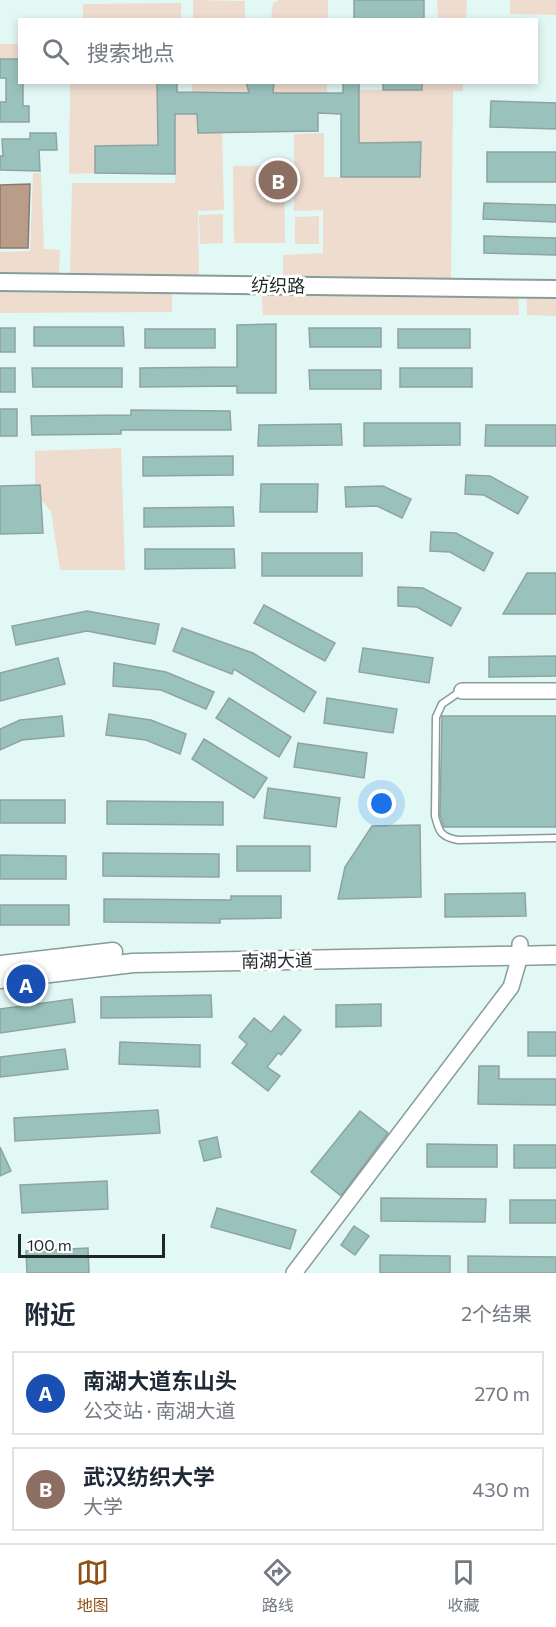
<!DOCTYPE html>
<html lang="zh">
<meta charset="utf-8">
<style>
body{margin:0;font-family:Commissioner,"Noto Sans SC",sans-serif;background:#f6f6f7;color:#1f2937}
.scale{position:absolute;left:18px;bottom:15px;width:147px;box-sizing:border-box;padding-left:6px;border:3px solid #1f2726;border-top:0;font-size:16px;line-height:21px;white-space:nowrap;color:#1f2726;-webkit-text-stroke:4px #fff;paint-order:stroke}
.you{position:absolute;left:382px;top:804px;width:21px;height:21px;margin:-15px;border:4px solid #fff;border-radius:50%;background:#1a73e8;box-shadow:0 0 0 9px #1a73e833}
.badge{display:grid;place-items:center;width:39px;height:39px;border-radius:50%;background:#905117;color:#fff;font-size:20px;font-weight:700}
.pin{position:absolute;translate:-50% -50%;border:3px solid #fff;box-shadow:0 2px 6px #0006}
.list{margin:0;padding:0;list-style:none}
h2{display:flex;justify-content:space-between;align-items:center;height:78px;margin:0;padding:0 24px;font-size:26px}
h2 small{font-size:20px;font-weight:400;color:#747a83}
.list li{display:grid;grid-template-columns:39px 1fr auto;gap:18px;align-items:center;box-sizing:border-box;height:84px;margin:0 12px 12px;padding:0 12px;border:2px solid #e0e1e3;border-radius:0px}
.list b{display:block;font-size:22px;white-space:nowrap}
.list p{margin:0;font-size:20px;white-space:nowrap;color:#747a83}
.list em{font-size:20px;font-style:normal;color:#747a83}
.icon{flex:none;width:33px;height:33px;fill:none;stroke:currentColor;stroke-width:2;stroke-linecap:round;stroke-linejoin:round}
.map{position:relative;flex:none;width:556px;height:1273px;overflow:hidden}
.search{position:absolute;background:#fff;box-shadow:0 3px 9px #0003;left:18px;right:18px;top:18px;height:66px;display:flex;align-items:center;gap:15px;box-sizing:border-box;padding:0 21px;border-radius:0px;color:#747a83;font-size:22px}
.sheet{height:270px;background:#fff}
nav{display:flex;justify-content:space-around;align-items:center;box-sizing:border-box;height:84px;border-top:2px solid #e0e1e3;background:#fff;font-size:16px;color:#747a83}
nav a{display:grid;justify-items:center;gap:3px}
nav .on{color:#905117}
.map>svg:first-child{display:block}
.green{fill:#eedccf}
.water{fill:#b99d89;stroke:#8b7a6b;stroke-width:1.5}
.building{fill:#9ac2bd;stroke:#8fa3a0;stroke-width:1.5}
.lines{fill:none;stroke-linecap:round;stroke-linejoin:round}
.service-casing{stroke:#889c9a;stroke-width:9}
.tertiary-casing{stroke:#889c9a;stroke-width:18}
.secondary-casing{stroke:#889c9a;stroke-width:20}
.primary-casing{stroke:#889c9a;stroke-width:21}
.service{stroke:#fff;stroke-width:6}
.tertiary{stroke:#fff;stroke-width:15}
.secondary{stroke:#fff;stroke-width:16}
.primary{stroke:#fff;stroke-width:18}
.labels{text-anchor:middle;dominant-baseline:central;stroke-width:6;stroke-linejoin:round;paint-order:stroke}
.street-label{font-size:18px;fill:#1f2726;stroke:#fff}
</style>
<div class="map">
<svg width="556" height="1273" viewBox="0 0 556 1273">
<rect width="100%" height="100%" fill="#e2f8f5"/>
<g class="green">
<polygon points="193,0 245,1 245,19 193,19"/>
<polygon points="279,0 328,0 328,19 271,19 273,3"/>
<polygon points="437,0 467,0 466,19 438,19"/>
<polygon points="510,0 556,0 556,15 510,14"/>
<polygon points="181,3 181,19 83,19 83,4"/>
<rect x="0" y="44" width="19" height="15"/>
<polygon points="70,83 157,83 158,145 95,146 95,173 69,174"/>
<polygon points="192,83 246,83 249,93 192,93"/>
<polygon points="274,83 327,83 327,93 273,93"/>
<polygon points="422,83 463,83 463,91 453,91 451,278 283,277 283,255 323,253 323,210 294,211 294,134 324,133 324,177 420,177 421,142 359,143 359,90 421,90"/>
<polygon points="175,114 197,114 222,132 224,210 198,211 199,277 70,277 72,183 175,183"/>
<polygon points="284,165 285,243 234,243 233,166"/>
<polygon points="33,173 41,173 44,249 60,250 59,277 0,277 0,252 30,251"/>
<polygon points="223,214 223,243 200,244 199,215"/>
<polygon points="319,216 319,244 295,244 295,217"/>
<polygon points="0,282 172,284 172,312 0,313"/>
<polygon points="261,285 518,288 519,315 263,315"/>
<polygon points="526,289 556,289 556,316 527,315"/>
<polygon points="121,448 125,570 60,570 51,511 35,493 35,451"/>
</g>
<polygon class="water" points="30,184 28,248 0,248 0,185"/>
<g class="building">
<rect x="354" y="0" width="70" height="20"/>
<polygon points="0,59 20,59 20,82 23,82 23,106 29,106 29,122 0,122 0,102 6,102 6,78 0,78"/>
<polygon points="157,82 177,82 177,92 249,93 246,82 274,82 273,93 343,93 343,82 359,82 359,143 421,142 420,177 341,177 341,114 318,113 318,131 198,133 197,114 175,114 175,174 95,173 95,146 158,145"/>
<rect x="383" y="82" width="39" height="8"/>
<polygon points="491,101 556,103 556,129 490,127"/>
<polygon points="30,133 56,133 57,150 39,150 40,171 0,170 0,156 3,156 2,139 30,139"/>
<rect x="487" y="152" width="69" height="30"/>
<polygon points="484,203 556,205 556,222 483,219"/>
<polygon points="484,236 556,238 556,255 484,253"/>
<polygon points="276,324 276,393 237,393 237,386 140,387 140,368 237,367 237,325"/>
<polygon points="34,327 123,327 124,346 34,346"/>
<rect x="0" y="328" width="15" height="24"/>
<polygon points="309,328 381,328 381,347 310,347"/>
<rect x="145" y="329" width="70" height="19"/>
<rect x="398" y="329" width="72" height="19"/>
<rect x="0" y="368" width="15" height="24"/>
<polygon points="32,368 122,368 122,387 33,387"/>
<rect x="400" y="368" width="72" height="19"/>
<polygon points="309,370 381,370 381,389 310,389"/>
<rect x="0" y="409" width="17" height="27"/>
<polygon points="131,410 230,411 231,430 121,430 121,434 32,435 31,416 131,415"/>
<polygon points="364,423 460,423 460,445 364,446"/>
<polygon points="341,424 342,445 258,446 259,425"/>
<polygon points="486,425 556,425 556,446 485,446"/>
<polygon points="233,456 233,475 143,476 143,457"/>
<polygon points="466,475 490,476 528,497 518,514 484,495 465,494"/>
<polygon points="261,484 318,484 317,512 260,512"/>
<polygon points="40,485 43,533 0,534 0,486"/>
<polygon points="383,486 411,499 402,518 377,506 346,507 345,487"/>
<polygon points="233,507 234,526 144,527 144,508"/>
<polygon points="431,532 456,533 493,553 484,571 450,552 430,551"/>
<polygon points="145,549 234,549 235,568 145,569"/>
<rect x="262" y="553" width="100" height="23"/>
<polygon points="527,573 556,573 556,614 503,614"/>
<polygon points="398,587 423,588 461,608 451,626 417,607 398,606"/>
<polygon points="264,605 335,643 325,661 254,623"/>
<polygon points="87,611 159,624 155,644 87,631 16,645 12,626"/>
<polygon points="182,628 253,653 316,692 304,712 234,669 232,674 173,651"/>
<polygon points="363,648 433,658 429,683 359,672"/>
<polygon points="556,656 556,676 489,677 489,657"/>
<polygon points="58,658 65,684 0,701 0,673"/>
<polygon points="114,663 166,672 214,692 206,709 161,690 113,686"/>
<polygon points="229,698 291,737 279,757 216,718"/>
<polygon points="327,698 397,709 393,733 324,723"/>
<polygon points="109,714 151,720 186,734 180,754 146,740 106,735"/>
<polygon points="62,716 64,736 22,740 0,750 0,729 20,720"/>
<polygon points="442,716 556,716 556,827 444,827 440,815"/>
<polygon points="204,739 267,778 254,798 192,759"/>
<polygon points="298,743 367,753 364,778 294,767"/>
<polygon points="268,788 340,798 336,827 264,818"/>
<rect x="0" y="800" width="65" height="23"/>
<polygon points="107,801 223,802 223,825 107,824"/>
<polygon points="420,825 421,897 338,899 345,867 372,826"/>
<rect x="237" y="846" width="73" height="25"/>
<polygon points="103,853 219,854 219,877 103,876"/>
<polygon points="0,855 66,856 66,879 0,879"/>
<polygon points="525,893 526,916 445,917 445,894"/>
<polygon points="231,896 281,896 281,918 220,919 220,923 104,922 104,899 231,900"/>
<rect x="0" y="905" width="69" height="20"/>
<polygon points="211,995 212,1017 101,1018 101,997"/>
<polygon points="72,999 75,1022 0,1033 0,1009"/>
<polygon points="381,1004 381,1026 336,1027 336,1005"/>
<polygon points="284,1016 301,1030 281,1055 278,1053 267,1067 280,1076 268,1091 232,1063 247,1044 239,1037 254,1018 271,1032"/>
<rect x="528" y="1032" width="28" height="24"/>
<polygon points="120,1042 200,1045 200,1067 119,1064"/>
<polygon points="65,1049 68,1069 0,1077 0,1057"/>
<polygon points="479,1066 499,1066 499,1079 556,1079 556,1105 478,1104"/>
<polygon points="158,1110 160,1133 15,1141 14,1118"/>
<polygon points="360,1111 388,1133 341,1196 311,1172"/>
<polygon points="217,1137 221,1157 204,1161 199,1141"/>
<polygon points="427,1144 497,1145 497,1167 427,1167"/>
<rect x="514" y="1145" width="42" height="23"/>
<polygon points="0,1147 11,1171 0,1176"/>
<polygon points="107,1181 108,1209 22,1213 20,1185"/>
<polygon points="381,1198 486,1199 485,1222 381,1221"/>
<rect x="510" y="1200" width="46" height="23"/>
<polygon points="217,1208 296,1230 290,1249 211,1227"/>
<polygon points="354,1226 369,1236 355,1255 341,1245"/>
<polygon points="88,1248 89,1273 27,1273 26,1251"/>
<polygon points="380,1255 450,1256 450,1273 380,1273"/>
<polygon points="468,1256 556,1257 556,1273 468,1273"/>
</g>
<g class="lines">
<defs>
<path id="service" d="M461 691 442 704 436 717 435 816C439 832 441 837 458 840L556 838"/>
<g id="tertiary">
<polyline points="462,691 556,691"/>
<polyline points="294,1273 511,987 520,956 520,944"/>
</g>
<polyline id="secondary" points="0,282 556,289"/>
<g id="primary">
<polyline points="0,965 113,952"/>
<polyline points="0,979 133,963 556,955"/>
</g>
</defs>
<use href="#service" class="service-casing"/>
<use href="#tertiary" class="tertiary-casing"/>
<use href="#secondary" class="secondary-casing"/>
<use href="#primary" class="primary-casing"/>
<use href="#service" class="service"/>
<use href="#tertiary" class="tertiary"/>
<use href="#secondary" class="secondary"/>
<use href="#primary" class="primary"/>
</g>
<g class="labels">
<g class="street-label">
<text transform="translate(278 285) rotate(1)">纺织路</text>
<text transform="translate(277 960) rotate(-1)">南湖大道</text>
</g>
</g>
</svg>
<div class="scale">100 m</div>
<div class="you"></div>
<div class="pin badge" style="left:26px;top:984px;background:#1a4fb4">A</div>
<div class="pin badge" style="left:278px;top:180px;background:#8d6e63">B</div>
<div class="search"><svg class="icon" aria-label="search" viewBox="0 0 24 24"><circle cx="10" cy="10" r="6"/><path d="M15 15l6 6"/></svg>搜索地点</div>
</div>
<section class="sheet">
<h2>附近<small>2个结果</small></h2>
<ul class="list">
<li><span class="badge" style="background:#1a4fb4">A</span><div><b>南湖大道东山头</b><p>公交站 · 南湖大道</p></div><em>270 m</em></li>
<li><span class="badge" style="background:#8d6e63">B</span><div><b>武汉纺织大学</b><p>大学</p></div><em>430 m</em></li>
</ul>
</section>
<nav>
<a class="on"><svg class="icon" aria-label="map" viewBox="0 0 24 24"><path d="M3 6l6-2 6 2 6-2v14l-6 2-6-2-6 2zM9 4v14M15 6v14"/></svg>地图</a>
<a><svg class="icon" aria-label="directions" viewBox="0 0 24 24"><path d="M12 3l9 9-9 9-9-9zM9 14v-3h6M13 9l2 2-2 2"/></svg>路线</a>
<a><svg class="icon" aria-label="saved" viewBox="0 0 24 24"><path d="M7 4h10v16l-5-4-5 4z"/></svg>收藏</a>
</nav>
